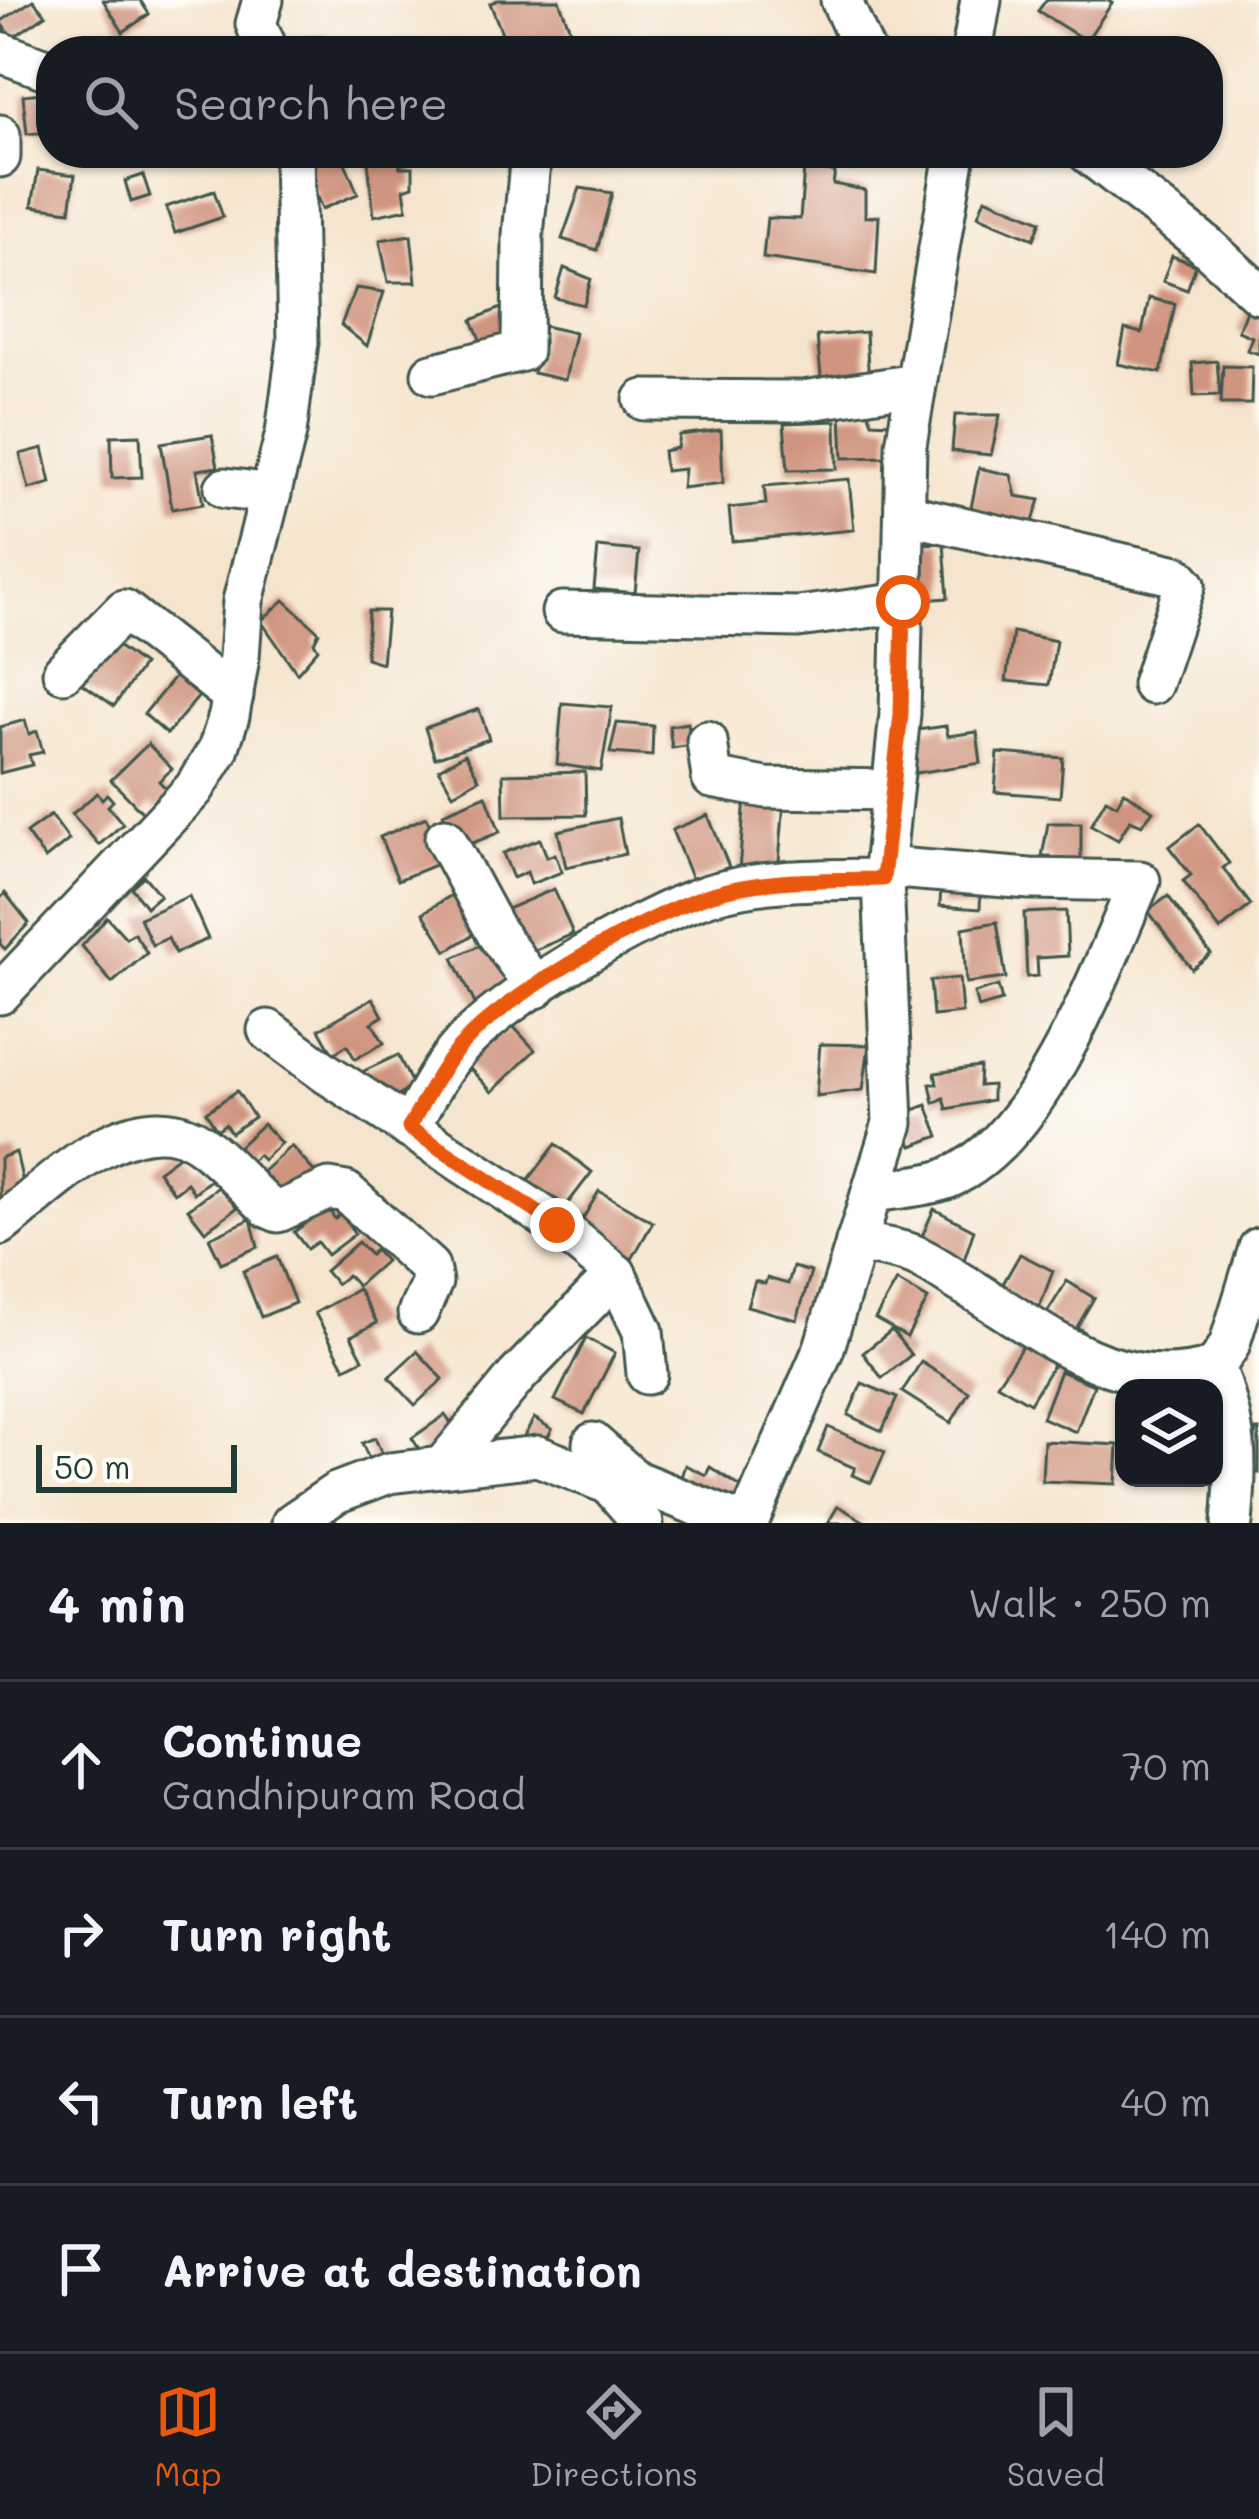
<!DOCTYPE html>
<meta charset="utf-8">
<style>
body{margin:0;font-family:Mali,sans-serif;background:#20242c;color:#f1f3f6}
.controls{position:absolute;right:36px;bottom:36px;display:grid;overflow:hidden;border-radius:24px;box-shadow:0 3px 9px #0004}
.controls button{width:108px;height:108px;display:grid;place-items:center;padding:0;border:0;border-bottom:3px solid #363941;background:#171b24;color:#f1f3f6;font:60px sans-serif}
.scale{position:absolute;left:36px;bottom:30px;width:201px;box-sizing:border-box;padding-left:12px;border:6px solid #1f3d34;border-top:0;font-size:33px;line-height:42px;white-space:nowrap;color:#1f3d34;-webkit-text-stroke:9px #fdfcf7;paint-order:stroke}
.stop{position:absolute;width:36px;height:36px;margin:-27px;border:9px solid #ea580c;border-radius:50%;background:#fff}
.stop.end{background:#ea580c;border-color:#fff;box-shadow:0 3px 12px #0008}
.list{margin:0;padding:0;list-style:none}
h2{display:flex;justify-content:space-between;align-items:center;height:156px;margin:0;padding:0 48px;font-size:51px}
h2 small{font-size:39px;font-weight:400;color:#9ea1a6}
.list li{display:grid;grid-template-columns:78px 1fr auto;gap:36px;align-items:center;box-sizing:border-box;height:168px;padding:0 48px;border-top:3px solid #363941}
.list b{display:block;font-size:45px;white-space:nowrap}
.list p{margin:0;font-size:39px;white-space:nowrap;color:#9ea1a6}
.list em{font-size:39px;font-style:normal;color:#9ea1a6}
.icon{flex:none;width:66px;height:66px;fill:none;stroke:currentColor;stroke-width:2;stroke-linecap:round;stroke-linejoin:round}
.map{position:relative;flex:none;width:1259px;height:1523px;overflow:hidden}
.search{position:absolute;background:#171b24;box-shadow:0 3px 9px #0004;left:36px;right:36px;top:36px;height:132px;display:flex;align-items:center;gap:30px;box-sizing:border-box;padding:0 42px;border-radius:48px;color:#9ea1a6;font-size:45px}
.sheet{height:828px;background:#171b24}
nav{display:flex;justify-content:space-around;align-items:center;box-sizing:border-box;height:168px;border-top:3px solid #363941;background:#171b24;font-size:33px;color:#9ea1a6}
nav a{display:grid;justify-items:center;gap:6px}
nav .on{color:#ea580c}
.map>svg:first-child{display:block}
.building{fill:#d09580}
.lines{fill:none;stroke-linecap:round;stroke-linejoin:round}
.minor-casing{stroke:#3f564b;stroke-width:45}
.minor{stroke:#fff;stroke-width:39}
.route{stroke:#ea580c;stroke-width:15}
</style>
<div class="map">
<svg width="1259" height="1523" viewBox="0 0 1259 1523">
<rect width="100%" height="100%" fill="#fdfcf7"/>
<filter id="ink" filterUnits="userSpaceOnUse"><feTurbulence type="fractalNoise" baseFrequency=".00833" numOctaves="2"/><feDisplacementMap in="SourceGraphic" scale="24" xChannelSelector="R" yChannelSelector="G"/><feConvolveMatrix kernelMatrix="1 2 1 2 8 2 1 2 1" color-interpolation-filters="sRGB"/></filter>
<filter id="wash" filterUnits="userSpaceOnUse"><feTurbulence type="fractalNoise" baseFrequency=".004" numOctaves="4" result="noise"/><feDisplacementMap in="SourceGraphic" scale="48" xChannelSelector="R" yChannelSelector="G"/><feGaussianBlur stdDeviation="2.7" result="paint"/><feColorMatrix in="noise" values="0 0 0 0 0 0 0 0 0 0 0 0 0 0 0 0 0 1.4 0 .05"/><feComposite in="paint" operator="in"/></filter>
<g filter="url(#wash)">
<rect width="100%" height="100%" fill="#f6e5ce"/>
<g id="blocks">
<g class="building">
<polygon points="33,0 46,15 12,38 0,22"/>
<polygon points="103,0 140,0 149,14 123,32"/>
<polygon points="498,0 559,0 578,51 509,51 490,3"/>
<polygon points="1046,0 1107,0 1112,3 1086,41 1038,11"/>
<rect x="307" y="37" width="32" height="14"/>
<polygon points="363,39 366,51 343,51 342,46"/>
<polygon points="51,92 51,132 27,134 23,95"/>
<polygon points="321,153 341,153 358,194 322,209 302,161"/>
<polygon points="367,153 398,153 400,167 413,167 413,186 404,189 407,209 374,216"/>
<polygon points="804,168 835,172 833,184 865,190 865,217 879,216 876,274 763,258 767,218 800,219"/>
<polygon points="38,170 75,175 70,211 32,206"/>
<polygon points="143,175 150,196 131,202 125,181"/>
<polygon points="580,188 612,193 597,250 562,239"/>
<polygon points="214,191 223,217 175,233 166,207"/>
<polygon points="985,198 1041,221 1034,239 978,216"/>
<polygon points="411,235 416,282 388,282 380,240"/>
<polygon points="1172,256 1196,265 1187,290 1163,281"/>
<polygon points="564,268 591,279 584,305 555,298"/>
<polygon points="356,288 384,292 367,346 341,325"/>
<polygon points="1149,298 1175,304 1161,373 1118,364 1125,329 1142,333"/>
<polygon points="1249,302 1259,306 1259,354 1247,350 1252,337 1238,331"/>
<polygon points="501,308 513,336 484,349 472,320"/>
<polygon points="544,326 575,333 565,380 533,373"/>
<polygon points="866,332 869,386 822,386 817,336"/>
<polygon points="1217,361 1220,395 1194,396 1192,363"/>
<polygon points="1223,366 1252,367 1251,404 1221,404"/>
<polygon points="868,411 872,422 890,423 890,457 843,458 841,413"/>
<polygon points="955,415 1000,415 991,455 952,451"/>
<polygon points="836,421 837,469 788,470 784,423"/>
<polygon points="721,430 723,483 682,488 684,469 665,471 663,451 677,448 679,435"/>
<polygon points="140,435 142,477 112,478 111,436"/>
<polygon points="212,435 218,467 197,470 203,504 172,509 161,443"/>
<polygon points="43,448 51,483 29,489 20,454"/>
<polygon points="979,468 1011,475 1016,496 1040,500 1030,530 971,508"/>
<polygon points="849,479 854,530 732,541 729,508 766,504 764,486"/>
<polygon points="944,543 948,598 922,600 918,544"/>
<polygon points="598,547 639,551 635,593 594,589"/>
<polygon points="284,600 319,632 314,642 318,649 297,673 261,621"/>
<polygon points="368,611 387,611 382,663 366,658"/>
<polygon points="1013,632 1056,641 1049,685 1006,681"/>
<polygon points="112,642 143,665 114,706 83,684"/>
<polygon points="181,669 205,689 167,734 144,714"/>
<polygon points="562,703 612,707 601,771 557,764"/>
<polygon points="479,709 489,739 435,758 425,728"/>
<polygon points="25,720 29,734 37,731 43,752 29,755 32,765 0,773 0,727"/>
<polygon points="617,723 653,726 652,756 610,753"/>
<polygon points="688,723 691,745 672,748 669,726"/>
<polygon points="946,726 948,736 977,732 981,763 916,773 910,731"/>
<polygon points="148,744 172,769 159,781 172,795 157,810 152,804 143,813 111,780"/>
<polygon points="998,753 1063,758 1060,797 995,792"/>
<polygon points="465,754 479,779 453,794 439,769"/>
<polygon points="585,772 586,815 504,816 503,774"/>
<polygon points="1124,791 1153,811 1142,825 1130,820 1118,840 1091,825 1106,799 1117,805"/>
<polygon points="97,793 102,799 107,794 113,801 108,806 123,824 99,845 72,814"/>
<polygon points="486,795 500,832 458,849 443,813"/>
<polygon points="745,798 784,802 778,873 739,870"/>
<polygon points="51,815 69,840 45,859 26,833"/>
<polygon points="708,815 729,867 693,882 672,830"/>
<polygon points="426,817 445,861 398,880 380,837"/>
<polygon points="618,818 625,854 566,867 558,831"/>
<polygon points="1048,823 1081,823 1081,865 1050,866 1050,856 1042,857"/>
<polygon points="1199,824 1229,863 1223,868 1251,905 1220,930 1183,881 1191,875 1169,847"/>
<polygon points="540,839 547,857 555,854 562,872 531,884 527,872 513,878 503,853"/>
<polygon points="144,876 160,895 146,907 131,887"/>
<polygon points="941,882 981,883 980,909 940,906"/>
<polygon points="554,889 573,934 519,957 500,912"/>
<polygon points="5,893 29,923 5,949 0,944 0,899"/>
<polygon points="455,893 487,926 447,951 423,913"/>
<polygon points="189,896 208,939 175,953 168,938 152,945 140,918"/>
<polygon points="1168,896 1211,954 1192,969 1148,911"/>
<polygon points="1066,911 1068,956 1037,958 1038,976 1027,977 1024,913"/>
<polygon points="107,917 126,938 134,933 147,953 112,983 82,946"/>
<polygon points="997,922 1006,978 966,983 963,928"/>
<polygon points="485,943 523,986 477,1008 453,958"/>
<polygon points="959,978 962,1013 933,1016 930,981"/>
<polygon points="998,986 1002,1001 978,1008 974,993"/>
<polygon points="373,998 383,1016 372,1023 384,1043 355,1059 347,1045 333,1054 319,1029"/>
<polygon points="512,1025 535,1050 492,1092 460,1058 492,1028 501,1036"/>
<polygon points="820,1044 869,1045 863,1090 816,1096"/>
<polygon points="398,1055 414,1088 377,1104 362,1072"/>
<polygon points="980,1067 979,1086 992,1085 992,1100 947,1109 944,1098 934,1103 930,1084 937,1084 935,1073"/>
<polygon points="237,1091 254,1117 231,1133 225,1124 217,1130 206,1112"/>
<polygon points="927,1105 939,1136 912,1146 900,1115"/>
<polygon points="263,1124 281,1143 263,1160 258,1155 248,1164 235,1150"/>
<polygon points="556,1144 592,1172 559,1215 523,1187"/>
<polygon points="291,1146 318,1176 279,1199 258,1176"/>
<polygon points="185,1151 199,1169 204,1166 213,1178 194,1193 187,1183 174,1193 158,1171"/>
<polygon points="16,1152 26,1196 0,1208 0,1158"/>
<polygon points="221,1185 237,1208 205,1231 188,1209"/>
<polygon points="599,1191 653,1222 632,1259 578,1227"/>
<polygon points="327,1207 335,1219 341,1214 355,1234 327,1255 317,1242 307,1249 294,1232"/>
<polygon points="934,1209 974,1230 961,1269 919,1243"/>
<polygon points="251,1219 258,1247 221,1263 209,1238"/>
<polygon points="358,1242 370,1255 375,1250 385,1261 357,1286 347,1275 336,1284 325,1271"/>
<polygon points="1020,1254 1053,1271 1038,1311 1000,1289"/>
<polygon points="277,1257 295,1303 261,1317 243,1271"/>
<polygon points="793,1267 811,1272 797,1320 747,1306 755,1281 765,1284 767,1278 788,1284"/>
<polygon points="897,1281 928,1299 907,1337 875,1319"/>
<polygon points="1067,1281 1094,1298 1077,1327 1083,1331 1079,1338 1045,1316"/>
<polygon points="358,1289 377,1323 351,1336 363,1359 345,1368 315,1313"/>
<polygon points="892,1330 911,1355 882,1378 863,1353"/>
<polygon points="586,1338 615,1353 584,1414 555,1400"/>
<polygon points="1026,1341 1056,1360 1030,1403 997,1384"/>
<polygon points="417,1351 443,1379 415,1405 389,1377"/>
<polygon points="921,1362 969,1392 951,1423 902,1392"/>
<polygon points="1060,1371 1094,1385 1076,1432 1042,1418"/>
<polygon points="862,1383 897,1398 882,1431 848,1415"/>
<polygon points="445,1415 459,1435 425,1458 412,1438"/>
<polygon points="534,1418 552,1429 542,1448 523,1438"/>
<polygon points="828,1427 885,1452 871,1483 852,1475 855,1468 818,1452"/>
<polygon points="1256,1430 1259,1430 1259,1473 1251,1472"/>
<polygon points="375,1438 385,1461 372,1466 362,1443"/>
<polygon points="1044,1441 1118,1445 1116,1484 1042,1481"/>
<polygon points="685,1465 706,1475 710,1467 744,1489 731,1512 678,1486"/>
<polygon points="838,1506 867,1523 828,1523"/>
</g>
</g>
</g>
<g filter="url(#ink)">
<use href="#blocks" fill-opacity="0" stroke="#3f564b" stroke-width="3"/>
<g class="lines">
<defs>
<g id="minor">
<polyline points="263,0 256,24 268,51"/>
<polyline points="841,0 864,51"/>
<polyline points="972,51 981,0"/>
<polyline points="0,52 51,71"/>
<polyline points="0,135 0,157"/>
<polyline points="1088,153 1203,243 1259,294"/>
<polyline points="432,374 522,351 523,235 531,153"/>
<polyline points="644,400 803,401 916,384"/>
<polyline points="225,488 271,494"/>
<polyline points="905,514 1177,576 1185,585 1152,684"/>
<polyline points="562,612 798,617 903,603"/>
<polyline points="63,672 124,610 233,696"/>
<polyline points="707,741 712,778 766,788 892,790"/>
<polyline points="445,838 497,934 536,988"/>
<polyline points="0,994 194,789 218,750 229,716 239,657 243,601 286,433 298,342 294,153"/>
<polyline points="268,1030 326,1073 557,1225 616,1274 643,1331 647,1374"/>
<path d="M409 1128C424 1101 438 1072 458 1049 504 996 641 917 708 895 764 878 825 880 883 879"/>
<path d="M872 1192C896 1188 924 1187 946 1179 1041 1142 1101 968 1140 881L1030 879 884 867"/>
<path d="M0 1225C50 1187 125 1105 193 1139 217 1152 248 1189 269 1208L278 1212 329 1189 346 1192 429 1267 432 1282 418 1313"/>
<path d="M856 1242C874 1246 894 1248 911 1254 928 1260 945 1273 960 1282 1041 1330 1115 1399 1215 1367L1229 1346 1259 1248"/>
<path d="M1215 1367C1237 1427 1238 1460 1232 1523"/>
<polyline points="593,1443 636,1481 741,1523"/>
<polyline points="443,1466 517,1376 616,1274"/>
<polyline points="292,1523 336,1493 389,1473 538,1456 609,1484 643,1523"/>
<polyline points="748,1523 824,1348 893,1123 883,879 900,714 906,445 955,153"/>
</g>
</defs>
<use href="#minor" class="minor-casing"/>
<use href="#minor" class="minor"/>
</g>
</g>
<g class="lines" filter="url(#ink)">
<path class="route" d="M557 1225 409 1128C424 1101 438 1072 458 1049 504 996 641 917 709 895 764 878 825 880 883 879L901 714 903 602"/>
</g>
</svg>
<div class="controls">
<button><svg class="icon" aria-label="layers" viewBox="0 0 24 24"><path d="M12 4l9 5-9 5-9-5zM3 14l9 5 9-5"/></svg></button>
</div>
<div class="scale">50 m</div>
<div class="stop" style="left:903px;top:602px"></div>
<div class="stop end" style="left:557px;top:1225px"></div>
<div class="search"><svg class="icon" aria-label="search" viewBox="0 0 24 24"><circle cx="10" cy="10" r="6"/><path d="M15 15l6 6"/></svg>Search here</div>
</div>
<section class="sheet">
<h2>4 min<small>Walk · 250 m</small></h2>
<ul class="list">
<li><svg class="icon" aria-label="ahead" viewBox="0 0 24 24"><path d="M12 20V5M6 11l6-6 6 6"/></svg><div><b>Continue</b><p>Gandhipuram Road</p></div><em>70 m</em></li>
<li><svg class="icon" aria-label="right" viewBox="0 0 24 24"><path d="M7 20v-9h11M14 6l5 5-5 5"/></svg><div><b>Turn right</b></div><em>140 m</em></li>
<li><svg class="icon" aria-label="left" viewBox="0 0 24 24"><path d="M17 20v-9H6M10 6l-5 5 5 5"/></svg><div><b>Turn left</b></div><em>40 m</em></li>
<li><svg class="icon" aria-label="arrive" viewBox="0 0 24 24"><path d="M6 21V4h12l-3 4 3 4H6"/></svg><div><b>Arrive at destination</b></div></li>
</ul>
</section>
<nav>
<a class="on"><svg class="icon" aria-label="map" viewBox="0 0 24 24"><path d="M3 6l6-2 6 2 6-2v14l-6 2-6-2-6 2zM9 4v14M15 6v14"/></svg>Map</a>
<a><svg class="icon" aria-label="directions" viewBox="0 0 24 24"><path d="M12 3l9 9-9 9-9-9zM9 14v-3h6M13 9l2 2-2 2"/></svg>Directions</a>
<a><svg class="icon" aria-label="saved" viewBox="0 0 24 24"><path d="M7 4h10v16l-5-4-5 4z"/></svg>Saved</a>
</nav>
